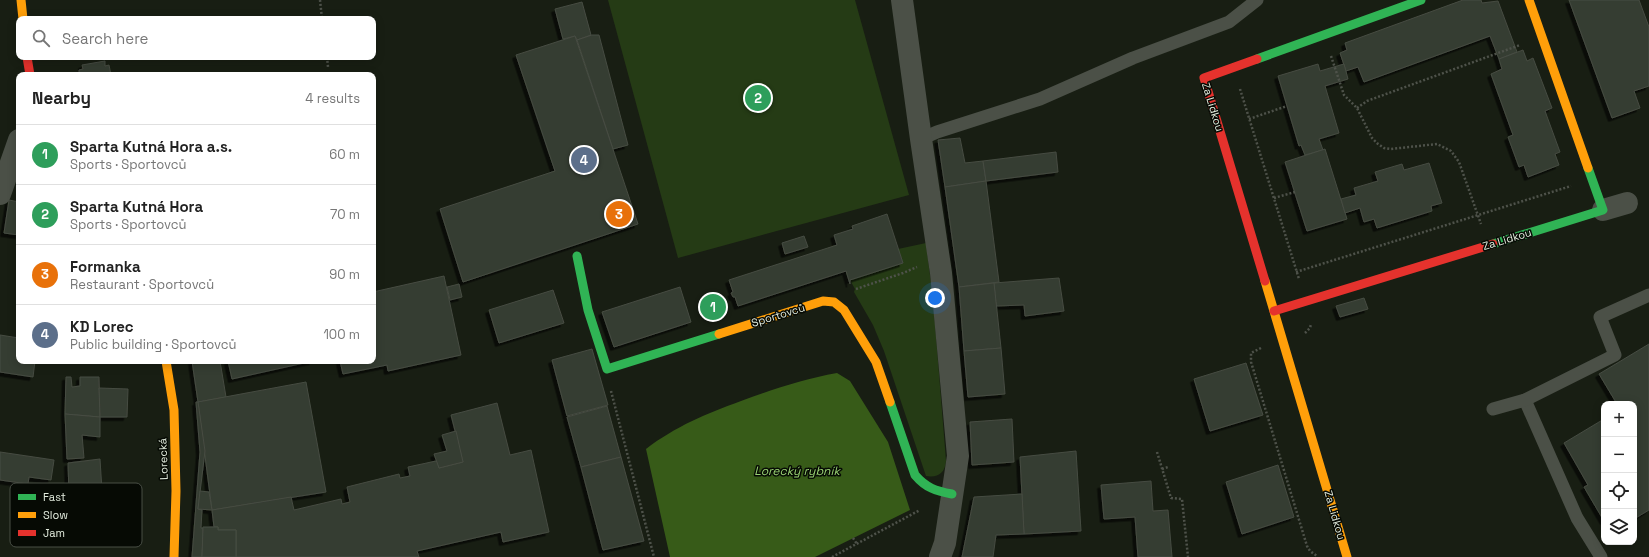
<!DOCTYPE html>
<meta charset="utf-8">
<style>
body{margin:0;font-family:"Space Grotesk",sans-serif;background:#f6f6f6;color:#222}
.controls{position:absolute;right:12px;bottom:12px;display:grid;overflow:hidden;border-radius:8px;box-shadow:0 2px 10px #0003}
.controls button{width:36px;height:36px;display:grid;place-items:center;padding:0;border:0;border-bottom:1px solid #e0e0e0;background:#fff;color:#222;font:20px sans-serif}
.you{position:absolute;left:935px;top:298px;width:14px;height:14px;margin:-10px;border:3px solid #fff;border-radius:50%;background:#1a73e8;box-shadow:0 0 0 6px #1a73e833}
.badge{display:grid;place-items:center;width:26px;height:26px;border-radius:50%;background:#0b8043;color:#fff;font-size:13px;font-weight:700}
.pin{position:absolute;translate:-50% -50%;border:2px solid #fff;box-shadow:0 1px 4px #0006}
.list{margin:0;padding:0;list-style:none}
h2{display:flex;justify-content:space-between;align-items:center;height:52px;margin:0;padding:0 16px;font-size:17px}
h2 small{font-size:13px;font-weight:400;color:#767676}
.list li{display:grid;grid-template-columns:26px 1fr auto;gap:12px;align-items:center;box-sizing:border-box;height:60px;padding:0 16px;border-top:1px solid #e0e0e0}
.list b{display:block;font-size:15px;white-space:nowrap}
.list p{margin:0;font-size:13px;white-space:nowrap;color:#767676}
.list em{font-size:13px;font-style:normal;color:#767676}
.icon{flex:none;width:22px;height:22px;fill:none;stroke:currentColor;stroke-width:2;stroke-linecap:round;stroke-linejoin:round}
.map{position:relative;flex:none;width:1649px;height:557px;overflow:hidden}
.search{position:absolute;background:#fff;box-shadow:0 2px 10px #0003;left:16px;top:16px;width:360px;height:44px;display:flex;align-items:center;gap:10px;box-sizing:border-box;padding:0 14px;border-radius:8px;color:#767676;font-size:15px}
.panel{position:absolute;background:#fff;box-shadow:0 2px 10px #0003;left:16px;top:72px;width:360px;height:292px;border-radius:8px}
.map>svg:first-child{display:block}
.green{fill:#253b15}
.water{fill:#375b18}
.building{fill:#363c32;stroke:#464c42;filter:url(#shadow)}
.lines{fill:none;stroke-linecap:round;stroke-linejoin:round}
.path{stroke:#4e524a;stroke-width:2.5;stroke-dasharray:2 2;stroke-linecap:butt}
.lane{stroke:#4b5047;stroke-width:13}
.street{stroke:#4b5047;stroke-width:22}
.fast{stroke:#30b455;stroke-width:9}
.slow{stroke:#ff9f0a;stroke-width:9}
.jam{stroke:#e5322d;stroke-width:9}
.labels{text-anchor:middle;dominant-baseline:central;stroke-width:3;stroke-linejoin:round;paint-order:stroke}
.street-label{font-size:11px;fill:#e3ecde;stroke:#060a04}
.water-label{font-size:12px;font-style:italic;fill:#9bd474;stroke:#060a04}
.key{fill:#060a04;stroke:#484e45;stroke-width:1}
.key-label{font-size:11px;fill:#e3ecde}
</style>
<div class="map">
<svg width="1649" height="557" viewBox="0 0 1649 557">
<defs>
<filter id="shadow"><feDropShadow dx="-3.5" dy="3.5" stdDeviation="0" flood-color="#0009"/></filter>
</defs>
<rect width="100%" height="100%" fill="#181e13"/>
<g class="green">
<polygon points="608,0 855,0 909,195 678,258"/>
<path d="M926 243 933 299 946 461C945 473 938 478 926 476L884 351 873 325 854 292 855 289 850 280 903 263 898 249Z"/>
</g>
<path class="water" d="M837 373 850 381 888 442 910 510 815 557H670L646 449C676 426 706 414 741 401 773 389 804 379 837 373Z"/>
<g class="building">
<polygon points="1463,0 1481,0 1482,3 1498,1 1517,52 1499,59 1490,36 1364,82 1358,67 1346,71 1340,53 1347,50 1345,43"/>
<polygon points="1569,0 1639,0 1649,27 1649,86 1634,91 1640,108 1612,118"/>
<polygon points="582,2 591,35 577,40 575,36 563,39 555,9"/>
<polygon points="592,35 599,35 628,145 613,149 577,40"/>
<polygon points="575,36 638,224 463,282 440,209 555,171 516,55"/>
<polygon points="1523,50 1527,61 1533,58 1552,108 1545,111 1560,152 1555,154 1559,165 1528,177 1524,165 1519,167 1508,137 1513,135 1491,74 1502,69 1499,59"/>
<polygon points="105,61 105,66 109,65 111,75 79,75 79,70 83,69 82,65"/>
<polygon points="1318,64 1320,71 1344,64 1348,79 1325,86 1339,133 1319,139 1323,150 1305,155 1301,145 1299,146 1278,76"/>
<polygon points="960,138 965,163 983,161 986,181 945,187 938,140"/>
<polygon points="1325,149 1347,219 1307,231 1285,162"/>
<polygon points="1056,152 1058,172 986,181 983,161"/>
<polygon points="1429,163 1442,203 1431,206 1432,211 1377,228 1374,219 1364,222 1360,208 1345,213 1341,199 1356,195 1354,188 1378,181 1375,172 1402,164 1404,170"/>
<polygon points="986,181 999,282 959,287 945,187"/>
<polygon points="9,200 19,202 19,235 4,233"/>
<polygon points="887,214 903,263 850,280 850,284 846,271 738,306 735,297 733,297 731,293 733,292 729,280 837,245 834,235 853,229 852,226"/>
<polygon points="804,236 808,247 785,254 782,243"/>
<polygon points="444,276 461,355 388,371 387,365 343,374 340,361 373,361 373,292"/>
<polygon points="1059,278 1064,311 1025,316 1024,305 996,306 994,283"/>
<polygon points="994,283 1001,348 964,351 959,287"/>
<polygon points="459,284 462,297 450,300 447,287"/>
<polygon points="680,287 691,322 614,347 602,312"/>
<polygon points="553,290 564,323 499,343 489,310"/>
<polygon points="1364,298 1368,309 1340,317 1336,306"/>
<polygon points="0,335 19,338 19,361 35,361 33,377 0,372"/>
<polygon points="1649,344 1649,510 1634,519 1634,404 1617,404 1599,374"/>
<polygon points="1001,348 1005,394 968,397 964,351"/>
<polygon points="592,349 608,405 567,416 552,360"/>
<polygon points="192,361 220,361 226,397 198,402"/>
<polygon points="228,361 313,361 232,379"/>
<polygon points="1246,363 1263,415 1210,431 1194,379"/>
<polygon points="66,377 71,377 72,387 80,386 80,377 99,377 100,417 65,414"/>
<polygon points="306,382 326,492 212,510 198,402"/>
<polygon points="99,388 128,389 127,417 100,417"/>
<polygon points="196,402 198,402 205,451 198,509 202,510 201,528 203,528 202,557 192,557 200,452"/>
<polygon points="497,403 510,455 531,450 549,532 503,542 501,532 417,551 419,557 236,557 236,530 218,530 218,527 214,527 212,510 291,497 294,510 341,499 342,504 350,502 347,487 399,474 400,478 410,476 408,467 436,461 438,461 439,468 463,462 451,415"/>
<polygon points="607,406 621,457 581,467 567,417"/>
<polygon points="65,414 100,417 100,437 82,435 84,458 67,459"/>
<polygon points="1012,419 1014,462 972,465 970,422"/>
<polygon points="1604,419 1604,521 1584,487 1588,485 1564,443"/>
<polygon points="456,431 463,462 439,468 434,454 447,451 442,435"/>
<polygon points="1076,451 1081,531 1024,534 1020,457"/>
<polygon points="0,452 54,460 51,480 29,477 28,484 0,480"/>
<polygon points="621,457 644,541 603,550 581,467"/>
<polygon points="100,459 102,491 69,494 68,463"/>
<polygon points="1278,465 1294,517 1242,534 1226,482"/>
<polygon points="1151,481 1153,511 1168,510 1172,557 1138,557 1135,517 1104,519 1101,485"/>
<polygon points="200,491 209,492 212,510 198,509"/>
<polygon points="1022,494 1024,534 996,535 993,557 962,557 974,497"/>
<polygon points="203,527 218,527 218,530 236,530 236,557 202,557"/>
</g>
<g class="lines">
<g class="path">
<polyline points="320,0 322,19"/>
<polyline points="1331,56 1344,95 1357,108 1372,138 1378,144 1384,148 1391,149 1437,144 1451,151 1459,162 1481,224"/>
<polyline points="327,57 328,67"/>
<polyline points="1240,89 1299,279"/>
<polyline points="1357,108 1367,101 1520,45"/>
<polyline points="1249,119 1287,106"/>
<polyline points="1274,198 1295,192"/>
<polyline points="1296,272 1571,186"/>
<polyline points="856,289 903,273 917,267"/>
<polyline points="1305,333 1310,328 1311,324"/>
<polyline points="1261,348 1251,353 1251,362 1307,546 1310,551 1317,556"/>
<polyline points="611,391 654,557"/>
<polyline points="1157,452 1171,498 1182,499 1188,557"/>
<polyline points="1162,469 1168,467"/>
<polyline points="853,538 857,544"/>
<polyline points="832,557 920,510"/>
</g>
<g class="lane">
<polyline points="921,139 937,132 1040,99 1133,58 1229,22 1257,0"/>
<polyline points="1525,400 1577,518 1601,557"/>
<polyline points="1493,409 1525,400 1615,355 1600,317 1649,295"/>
</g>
<g class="street">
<polyline points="902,0 921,139 941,273 958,456 945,543 940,557"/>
<polyline points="0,194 19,140"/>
<polyline points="1603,210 1627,203"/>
</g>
<g class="fast">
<polyline points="1257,59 1421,0"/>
<polyline points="1493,244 1603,210 1588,168"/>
<polyline points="577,256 588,310 607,369 719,334"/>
<path d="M890 402 915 475C926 488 936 491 952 494"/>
</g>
<g class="slow">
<polyline points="21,0 23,19"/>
<polyline points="1529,0 1588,168"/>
<polyline points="1265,281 1347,557"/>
<polyline points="719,334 823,301 834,302 844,310 876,362 890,402"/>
<polyline points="166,361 174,410 176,491 174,557"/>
</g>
<g class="jam">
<polyline points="27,57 30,75"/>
<polyline points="1257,59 1204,78 1265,281"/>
<polyline points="1274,311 1493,244"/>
</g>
</g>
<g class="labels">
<g class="street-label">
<text transform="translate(1213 107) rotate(73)">Za Lidkou</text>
<text transform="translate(1507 239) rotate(-17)">Za Lidkou</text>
<text transform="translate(778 315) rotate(-17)">Sportovců</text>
<text transform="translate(163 459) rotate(-92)">Lorecká</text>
<text transform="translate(1335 515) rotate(74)">Za Lidkou</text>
</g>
<g class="water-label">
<text x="797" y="471">Lorecký rybník</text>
</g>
</g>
<rect x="10" y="483" width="132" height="64" rx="6" class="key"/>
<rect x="18" y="494" width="18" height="6" fill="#30b455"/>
<rect x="18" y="512" width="18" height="6" fill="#ff9f0a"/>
<rect x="18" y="530" width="18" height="6" fill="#e5322d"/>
<g class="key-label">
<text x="43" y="501">Fast</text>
<text x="43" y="519">Slow</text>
<text x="43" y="537">Jam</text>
</g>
</svg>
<div class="controls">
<button>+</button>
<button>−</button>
<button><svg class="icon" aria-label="locate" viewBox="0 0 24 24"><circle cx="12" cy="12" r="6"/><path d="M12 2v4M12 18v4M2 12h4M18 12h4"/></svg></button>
<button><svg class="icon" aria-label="layers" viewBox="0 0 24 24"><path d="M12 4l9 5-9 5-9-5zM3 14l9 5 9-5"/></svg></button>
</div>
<div class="you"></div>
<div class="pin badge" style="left:713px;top:307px;background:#2e9e5b">1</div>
<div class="pin badge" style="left:758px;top:98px;background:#2e9e5b">2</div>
<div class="pin badge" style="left:619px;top:214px;background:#e8710a">3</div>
<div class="pin badge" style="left:584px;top:160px;background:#5c6f8a">4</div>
<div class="search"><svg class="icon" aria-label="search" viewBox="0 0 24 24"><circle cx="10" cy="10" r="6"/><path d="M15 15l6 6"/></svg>Search here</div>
<section class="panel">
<h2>Nearby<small>4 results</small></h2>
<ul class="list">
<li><span class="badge" style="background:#2e9e5b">1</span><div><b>Sparta Kutná Hora a.s.</b><p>Sports · Sportovců</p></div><em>60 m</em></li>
<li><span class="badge" style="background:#2e9e5b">2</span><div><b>Sparta Kutná Hora</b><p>Sports · Sportovců</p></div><em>70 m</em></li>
<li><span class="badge" style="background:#e8710a">3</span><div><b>Formanka</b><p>Restaurant · Sportovců</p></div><em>90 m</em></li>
<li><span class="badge" style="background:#5c6f8a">4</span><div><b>KD Lorec</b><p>Public building · Sportovců</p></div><em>100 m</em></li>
</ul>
</section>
</div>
